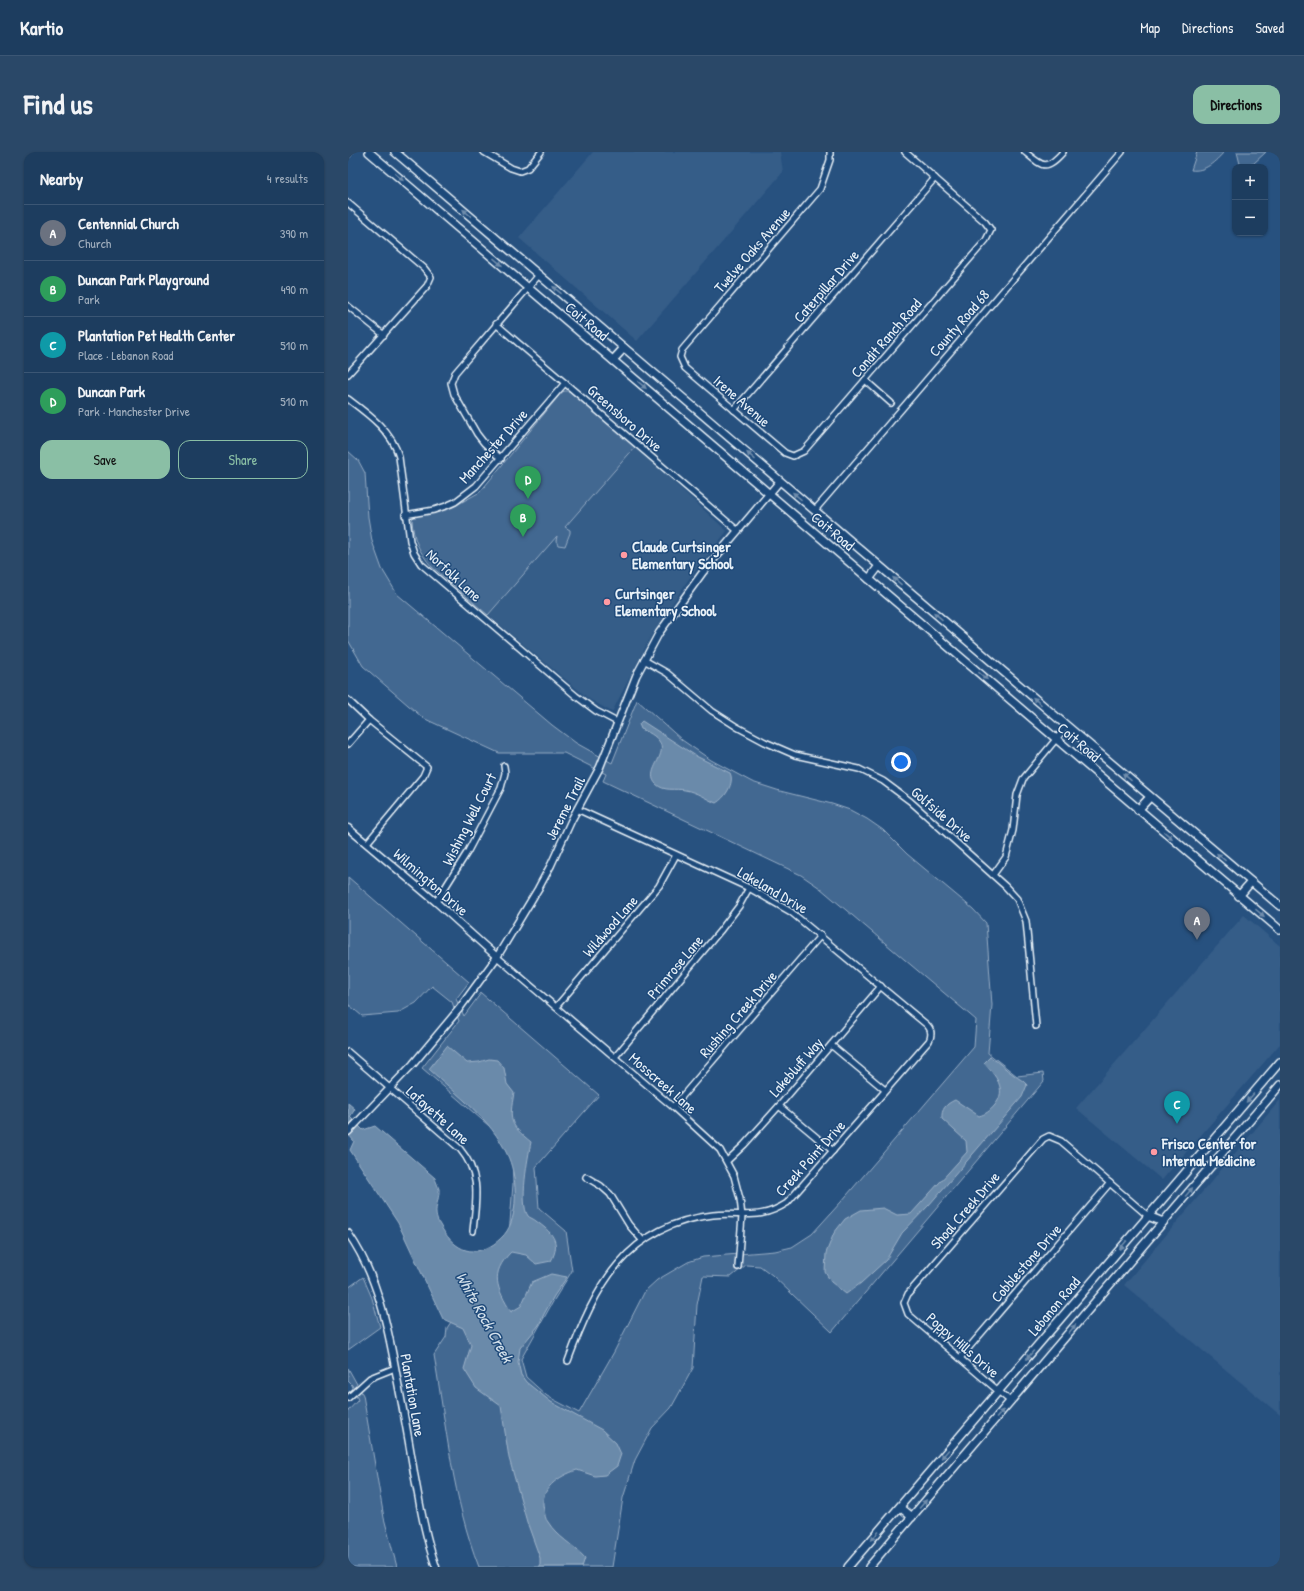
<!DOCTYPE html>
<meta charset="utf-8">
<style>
body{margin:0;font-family:"Patrick Hand",sans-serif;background:#2a4868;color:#f1f3f6}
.controls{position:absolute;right:12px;top:12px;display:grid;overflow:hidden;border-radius:8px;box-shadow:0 1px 3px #0004}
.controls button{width:36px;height:36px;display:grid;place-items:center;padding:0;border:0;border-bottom:1px solid #3b5674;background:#1d3d5f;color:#f1f3f6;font:20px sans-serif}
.you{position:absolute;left:553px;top:610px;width:14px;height:14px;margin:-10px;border:3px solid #fff;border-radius:50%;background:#1a73e8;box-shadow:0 0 0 6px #1a73e833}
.badge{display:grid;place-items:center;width:26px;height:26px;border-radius:50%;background:#8abfa5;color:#fff;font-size:13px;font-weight:700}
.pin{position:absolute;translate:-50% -33px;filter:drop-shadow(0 1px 2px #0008)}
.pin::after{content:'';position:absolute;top:21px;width:14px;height:12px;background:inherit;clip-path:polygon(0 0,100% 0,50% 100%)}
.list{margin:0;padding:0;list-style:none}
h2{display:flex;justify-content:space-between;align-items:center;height:52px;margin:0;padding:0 16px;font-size:17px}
h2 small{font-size:13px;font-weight:400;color:#a0aebd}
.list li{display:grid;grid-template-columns:26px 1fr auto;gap:12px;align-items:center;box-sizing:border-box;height:56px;padding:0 16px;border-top:1px solid #3b5674}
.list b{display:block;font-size:15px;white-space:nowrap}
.list p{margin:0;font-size:13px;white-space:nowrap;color:#a0aebd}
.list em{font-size:13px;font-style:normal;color:#a0aebd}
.actions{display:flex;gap:8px;padding:12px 16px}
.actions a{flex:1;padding:9px 0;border:1px solid #8abfa5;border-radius:12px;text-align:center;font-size:14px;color:#8abfa5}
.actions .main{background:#8abfa5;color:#111}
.map{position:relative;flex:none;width:932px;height:1415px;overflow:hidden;border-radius:12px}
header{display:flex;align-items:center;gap:24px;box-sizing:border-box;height:56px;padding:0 20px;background:#1d3d5f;border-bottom:1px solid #3b5674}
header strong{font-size:19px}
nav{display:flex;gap:22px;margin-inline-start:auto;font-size:14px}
.intro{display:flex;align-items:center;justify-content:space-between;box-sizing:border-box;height:96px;padding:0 24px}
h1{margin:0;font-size:28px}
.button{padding:10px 18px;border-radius:12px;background:#8abfa5;color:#111;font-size:14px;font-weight:700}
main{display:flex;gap:24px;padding:0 24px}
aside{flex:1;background:#1d3d5f;border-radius:12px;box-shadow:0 1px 3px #0004}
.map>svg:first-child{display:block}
.built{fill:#355d88}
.green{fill:#436891;stroke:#96acc4}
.water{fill:#6b8aaa;stroke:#9db3c9}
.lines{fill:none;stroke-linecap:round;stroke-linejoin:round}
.minor-casing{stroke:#e8f1f8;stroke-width:8}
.tertiary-casing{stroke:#e8f1f8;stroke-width:9}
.secondary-casing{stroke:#e8f1f8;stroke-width:10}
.minor{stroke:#1f4a7a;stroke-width:5}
.tertiary{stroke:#1f4a7a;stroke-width:6}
.secondary{stroke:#1f4a7a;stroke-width:7}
.oneway{fill:#6f8dac}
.poi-dot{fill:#ff9aa2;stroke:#1f4a7a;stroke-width:1.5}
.labels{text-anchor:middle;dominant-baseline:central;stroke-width:3;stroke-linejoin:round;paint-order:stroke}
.street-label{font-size:15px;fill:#e8f1f8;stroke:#1f4a7a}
.poi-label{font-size:15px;font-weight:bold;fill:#e8f1f8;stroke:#1f4a7a;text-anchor:start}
.water-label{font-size:16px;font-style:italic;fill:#d5e2ec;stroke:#1f4a7a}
</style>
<header>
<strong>Kartio</strong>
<nav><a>Map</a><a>Directions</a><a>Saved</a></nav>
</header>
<div class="intro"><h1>Find us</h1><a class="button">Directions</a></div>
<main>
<aside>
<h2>Nearby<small>4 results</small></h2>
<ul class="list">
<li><span class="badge" style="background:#6b7280">A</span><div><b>Centennial Church</b><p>Church</p></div><em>390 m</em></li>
<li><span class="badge" style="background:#2e9e5b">B</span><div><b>Duncan Park Playground</b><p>Park</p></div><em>490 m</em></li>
<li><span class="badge" style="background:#0f9aa8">C</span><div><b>Plantation Pet Health Center</b><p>Place · Lebanon Road</p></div><em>510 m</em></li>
<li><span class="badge" style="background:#2e9e5b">D</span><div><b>Duncan Park</b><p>Park · Manchester Drive</p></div><em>510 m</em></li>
</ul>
<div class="actions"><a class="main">Save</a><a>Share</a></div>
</aside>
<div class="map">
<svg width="932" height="1415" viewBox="0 0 932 1415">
<rect width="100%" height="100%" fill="#27517f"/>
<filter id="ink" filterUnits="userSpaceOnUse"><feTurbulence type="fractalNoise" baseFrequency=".025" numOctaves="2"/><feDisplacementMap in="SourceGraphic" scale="8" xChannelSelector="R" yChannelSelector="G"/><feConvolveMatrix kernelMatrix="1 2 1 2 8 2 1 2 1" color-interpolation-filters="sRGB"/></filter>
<g filter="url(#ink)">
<g class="built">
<polygon points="245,0 432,0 435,20 289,189 171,86"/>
<polygon points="287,295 379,379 340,428 303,484 264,560 241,547 140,463"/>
<polygon points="896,763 932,794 932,892 814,1028 728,956"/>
<polygon points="932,948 932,1263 776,1133"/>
</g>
<g class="green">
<path d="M849 0H876C867 10 857 20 843 18Z"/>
<polygon points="889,0 918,0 905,12 892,12"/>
<path d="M217 239H221L287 295 217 375 222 378V381L217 394 210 393 208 389 209 384 140 463 84 415C71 400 65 387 64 367L68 363 105 355 132 340 214 240Z"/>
<path d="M0 299 10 308 17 321 20 365 24 389 34 417 49 442 204 573 228 591 264 611 289 548 334 588 363 608 404 630 432 639 484 652 502 658 519 667 535 678 559 702 625 757 638 771 644 853 640 901 669 924 695 921 696 929 484 1180 424 1123 412 1114 398 1113 383 1125 355 1124 349 1153 345 1216 323 1256 304 1276 287 1308 275 1346 264 1415H131C105 1349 98 1273 86 1203L98 1185 99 1176 161 1083 165 1032 164 1001 148 980 74 916 111 869 104 850 84 834 68 851 50 861 14 864 0 852V725L121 830 108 847 116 864 133 841 251 943 188 1015 191 1056 218 1079 224 1119 206 1148 173 1207 178 1225 199 1244 231 1261 266 1200 297 1139 309 1128 340 1110 355 1105 427 1099 444 1095 464 1082 493 1050 626 895 628 868 472 736 453 723 255 629 258 622 216 601H151L75 566 15 514 0 488Z"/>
<polygon points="15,1125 24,1146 32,1175 0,1198 0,1136"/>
<polygon points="0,1216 15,1243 36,1366 49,1415 0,1415 0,1259 10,1248 4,1233 0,1229"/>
</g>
<g class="water">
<path d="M294 569 348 604 382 621C387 631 377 646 368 651 358 647 349 640 337 638 327 636 316 640 308 632 292 615 338 595 293 577L291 572Z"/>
<path d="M99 894 119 911 131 910 141 907 149 908 156 916 159 932 166 941C161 969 161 972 183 990 180 1005 171 1051 180 1064 182 1066 186 1067 188 1069 203 1080 214 1089 203 1109L188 1112 178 1103 163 1100C141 1122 149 1136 163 1160L173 1154 184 1130 203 1122 219 1125 206 1144 196 1162 191 1173 172 1196 170 1210 173 1223 178 1230 203 1250 254 1278 268 1291 273 1302 269 1314 257 1323 247 1324 229 1318C211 1324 190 1337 196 1358 197 1362 197 1367 200 1370 209 1385 226 1393 237 1406L234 1415H192V1406L179 1370 161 1306 153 1254 128 1236 116 1217 123 1193 115 1176 95 1167 50 1071 2 998 6 989 0 982V951L7 957 2 965 15 978 27 974 87 1026C88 1030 90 1034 91 1037 92 1049 83 1059 92 1073 104 1095 122 1108 146 1092 150 1089 156 1084 159 1079 171 1060 169 1022 159 1002 143 967 109 943 81 917Z"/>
<path d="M642 905C651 910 657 917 666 923 671 927 675 928 679 933L674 945 581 1053 554 1081 538 1108 513 1131 498 1142 483 1130 477 1120 478 1101 486 1081 497 1067 513 1058 535 1056 549 1063 563 1062 619 1000 618 989 594 967C593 957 598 952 607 948L631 964C638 962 642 959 647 953 660 937 647 923 636 911Z"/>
</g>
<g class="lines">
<defs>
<g id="minor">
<polyline points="136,0 163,16 172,19 180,16 193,0"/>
<polyline points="482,0 482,8 472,37 334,198 332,205 337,216 437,301 445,304 456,299 638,88 643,78 637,70 557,0"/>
<path d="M677 0C695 15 698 19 715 0"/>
<polyline points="0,2 1,0"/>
<polyline points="0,51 76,116 83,125 79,134 0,222"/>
<polyline points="0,154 36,183"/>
<polyline points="148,172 390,379"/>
<polyline points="517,228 543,251"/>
<path d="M0 247C20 262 44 279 51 305L62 389 66 401 73 412 228 544 248 559 269 570"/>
<polyline points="386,258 587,26"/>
<polyline points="153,307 136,291 129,282 106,242 103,231 107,221 191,123"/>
<polyline points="467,358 774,0"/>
<polyline points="57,363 86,358 98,354 107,350 128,334 217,231"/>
<polyline points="296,508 319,521 364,559 389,575 417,590 447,603 511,617 535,629 562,649 657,734 669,747 678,769 688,874"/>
<polyline points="0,548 21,568 79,615 75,624 19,691"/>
<polyline points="0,592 21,568"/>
<polyline points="645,723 658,705 665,678 669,643 675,627 719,574"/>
<polyline points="88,750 120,699 153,636 157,621 156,614"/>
<polyline points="149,805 325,955 372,998 386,1024 392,1047 394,1064 390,1115"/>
<polyline points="208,855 311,734 328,703"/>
<polyline points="483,893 537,938"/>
<path d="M0 900 112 997C134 1023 128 1048 125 1079"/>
<polyline points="267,905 372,779 391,754 401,736"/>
<polyline points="431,954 485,999"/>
<polyline points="325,955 473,783"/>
<polyline points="379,1009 396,993 431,954 533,834"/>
<polyline points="238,1025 253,1034 262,1042 281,1073 295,1089"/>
<polyline points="612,1206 762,1031"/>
<path d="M220 1209C247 1135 278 1073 365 1063 395 1060 411 1069 439 1051L581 889C584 883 584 878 579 873L443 760 401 736 229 657"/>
<polyline points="0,1246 22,1226 47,1216"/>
<polyline points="662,1249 560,1162 556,1151 560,1142 695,987 701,984 713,989 800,1064"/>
</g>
<g id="tertiary">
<polyline points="0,676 88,750 149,805"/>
<polyline points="0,980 65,912 111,857 149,805 190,737 203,713 224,667 252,615 288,524 311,481 355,420 432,329"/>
<path d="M0 1081C30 1124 40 1175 49 1226 55 1257 61 1289 66 1321 72 1353 77 1384 88 1415"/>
</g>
<g id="secondary">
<polyline points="21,0 932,778"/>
<polyline points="47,0 719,574 932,754"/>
<polyline points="265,208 276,196"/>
<polyline points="521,427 531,414"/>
<polyline points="790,658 802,645"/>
<polyline points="891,744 903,730"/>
<polyline points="800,1064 815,1070"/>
<polyline points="552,1355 564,1365"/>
<polyline points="500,1415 932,910"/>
<polyline points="521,1415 932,933"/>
</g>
</defs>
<use href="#minor" class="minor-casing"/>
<use href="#tertiary" class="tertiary-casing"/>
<use href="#secondary" class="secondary-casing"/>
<use href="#minor" class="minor"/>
<use href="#tertiary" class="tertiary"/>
<use href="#secondary" class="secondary"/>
</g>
<defs><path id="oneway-solid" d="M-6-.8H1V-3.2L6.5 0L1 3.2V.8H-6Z"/></defs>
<g class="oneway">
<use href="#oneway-solid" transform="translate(51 25) rotate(41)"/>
<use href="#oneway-solid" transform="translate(119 61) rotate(-139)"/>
<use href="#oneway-solid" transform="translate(150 110) rotate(41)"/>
<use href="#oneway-solid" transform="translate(209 138) rotate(-139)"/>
<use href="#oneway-solid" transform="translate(294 233) rotate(41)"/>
<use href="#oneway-solid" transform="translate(403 304) rotate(-139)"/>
<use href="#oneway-solid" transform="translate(449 344) rotate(-140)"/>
<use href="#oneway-solid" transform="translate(549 429) rotate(-140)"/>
<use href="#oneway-solid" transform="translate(590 464) rotate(-139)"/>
<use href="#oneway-solid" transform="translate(635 524) rotate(40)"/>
<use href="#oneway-solid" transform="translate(689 549) rotate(-139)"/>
<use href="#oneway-solid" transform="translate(779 625) rotate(-140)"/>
<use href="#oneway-solid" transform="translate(820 683) rotate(40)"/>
<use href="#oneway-solid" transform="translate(873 705) rotate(-140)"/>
<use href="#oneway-solid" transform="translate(912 761) rotate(40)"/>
<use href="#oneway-solid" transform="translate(902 946) rotate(131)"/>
<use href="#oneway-solid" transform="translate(841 1040) rotate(-50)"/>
<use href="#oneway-solid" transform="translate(775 1093) rotate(130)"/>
<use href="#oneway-solid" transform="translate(724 1177) rotate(-50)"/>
<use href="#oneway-solid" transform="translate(682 1203) rotate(130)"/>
<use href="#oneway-solid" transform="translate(652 1262) rotate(-50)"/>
<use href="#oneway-solid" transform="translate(597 1302) rotate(131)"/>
<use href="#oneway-solid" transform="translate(575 1352) rotate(-50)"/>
<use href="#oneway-solid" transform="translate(527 1384) rotate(131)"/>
</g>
</g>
<g class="poi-dot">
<circle cx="276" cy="403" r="4"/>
<circle cx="259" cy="450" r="4"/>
<circle cx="806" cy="1000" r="4"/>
</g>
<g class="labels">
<g class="street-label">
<text transform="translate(404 98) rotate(-49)">Twelve Oaks Avenue</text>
<text transform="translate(478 134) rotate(-49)">Caterpillar Drive</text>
<text transform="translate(239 169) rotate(40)">Coit Road</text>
<text transform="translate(611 171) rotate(-49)">County Road 68</text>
<text transform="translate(538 186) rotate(-49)">Condit Ranch Road</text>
<text transform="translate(394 249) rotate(41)">Irene Avenue</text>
<text transform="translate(277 266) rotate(41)">Greensboro Drive</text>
<text transform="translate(145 294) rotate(-48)">Manchester Drive</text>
<text transform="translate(485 379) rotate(40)">Coit Road</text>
<text transform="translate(106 423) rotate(43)">Norfolk Lane</text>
<text transform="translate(731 590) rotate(41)">Coit Road</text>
<text transform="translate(217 656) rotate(-63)">Jereme Trail</text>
<text transform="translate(594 662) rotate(41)">Golfside Drive</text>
<text transform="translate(121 667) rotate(-63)">Wishing Well Court</text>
<text transform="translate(83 730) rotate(41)">Wilmington Drive</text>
<text transform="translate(425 738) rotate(30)">Lakeland Drive</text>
<text transform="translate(262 774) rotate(-49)">Wildwood Lane</text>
<text transform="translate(327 815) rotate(-50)">Primrose Lane</text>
<text transform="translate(390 862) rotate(-49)">Rushing Creek Drive</text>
<text transform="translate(448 915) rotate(-49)">Lakebluff Way</text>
<text transform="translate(315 931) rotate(41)">Mosscreek Lane</text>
<text transform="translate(90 963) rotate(42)">Lafayette Lane</text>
<text transform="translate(462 1006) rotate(-48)">Creek Point Drive</text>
<text transform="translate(617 1058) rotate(-49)">Shoal Creek Drive</text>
<text transform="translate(678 1111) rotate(-49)">Cobblestone Drive</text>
<text transform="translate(706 1154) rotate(-50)">Lebanon Road</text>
<text transform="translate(615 1193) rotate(41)">Poppy Hills Drive</text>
<text transform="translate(65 1243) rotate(80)">Plantation Lane</text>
</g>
<g class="poi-label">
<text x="284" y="394">Claude Curtsinger<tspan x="284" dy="17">Elementary School</tspan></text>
<text x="267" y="441">Curtsinger<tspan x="267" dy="17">Elementary School</tspan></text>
<text x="814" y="991">Frisco Center for<tspan x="814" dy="17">Internal Medicine</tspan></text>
</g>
<g class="water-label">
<text transform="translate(137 1165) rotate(61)">White Rock Creek</text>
</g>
</g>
</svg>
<div class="controls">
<button>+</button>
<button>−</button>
</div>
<div class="you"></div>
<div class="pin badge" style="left:849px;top:788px;background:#6b7280">A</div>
<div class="pin badge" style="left:175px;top:385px;background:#2e9e5b">B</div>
<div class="pin badge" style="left:829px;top:972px;background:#0f9aa8">C</div>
<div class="pin badge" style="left:180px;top:347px;background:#2e9e5b">D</div>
</div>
</main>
